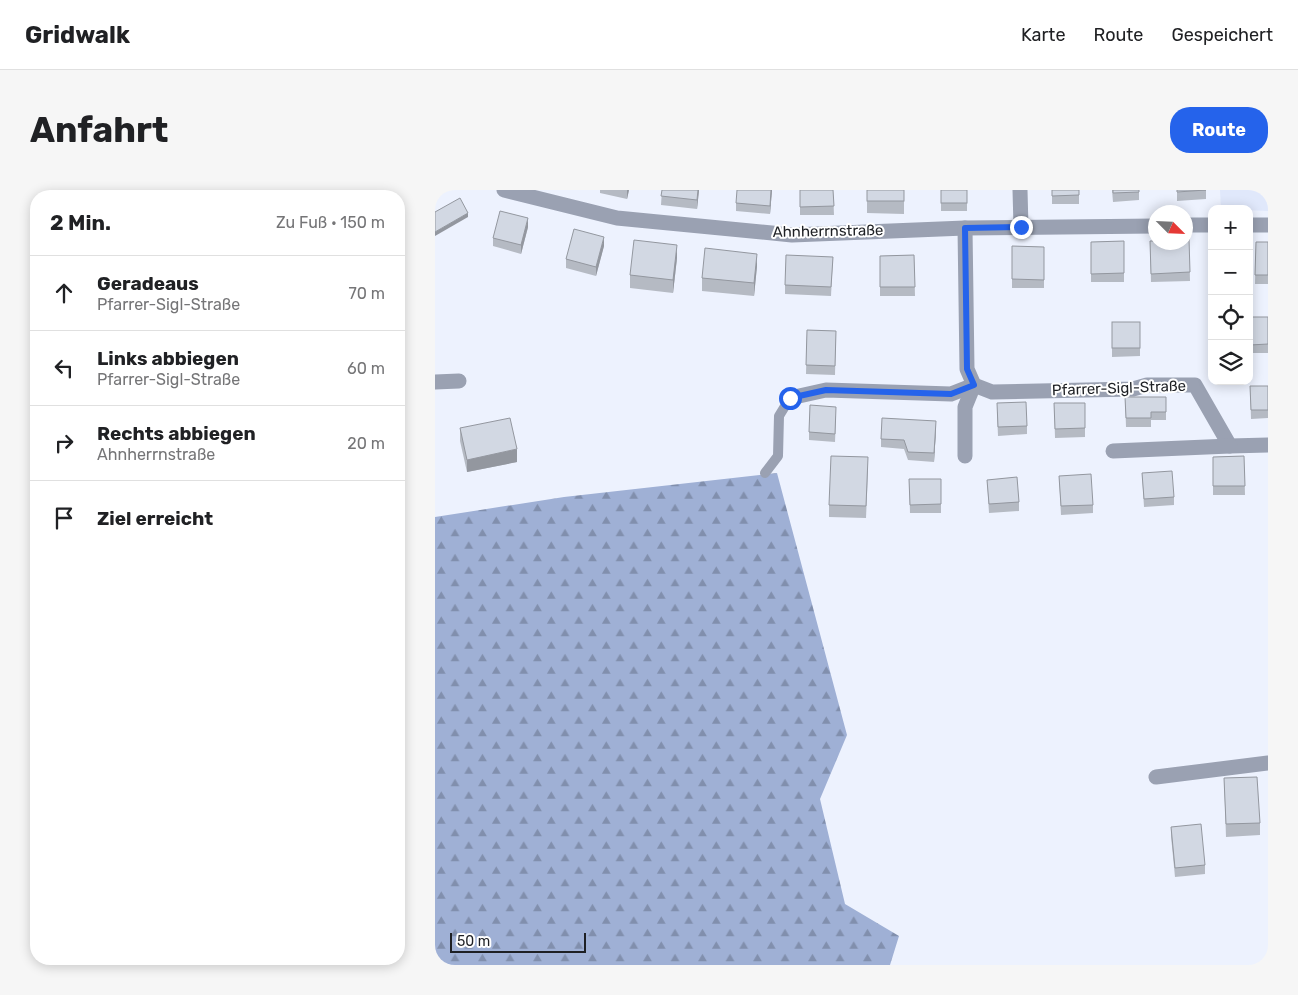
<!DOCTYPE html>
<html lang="de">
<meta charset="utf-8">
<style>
body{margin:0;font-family:Rubik,sans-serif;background:#f6f6f6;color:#202124}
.controls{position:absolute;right:15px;top:15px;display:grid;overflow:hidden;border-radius:10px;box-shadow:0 2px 12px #0003}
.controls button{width:45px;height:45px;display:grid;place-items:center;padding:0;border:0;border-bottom:1px solid #e0e0e0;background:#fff;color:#202124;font:25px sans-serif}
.compass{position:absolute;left:713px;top:15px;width:45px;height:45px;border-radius:50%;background:#fff;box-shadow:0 2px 12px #0003;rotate:114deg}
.scale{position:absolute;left:15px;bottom:12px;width:136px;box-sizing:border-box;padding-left:5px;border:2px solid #1e2024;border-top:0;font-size:14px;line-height:18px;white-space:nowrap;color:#1e2024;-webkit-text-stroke:4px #fff;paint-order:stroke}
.stop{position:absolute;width:15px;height:15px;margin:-11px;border:4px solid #2563eb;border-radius:50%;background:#fff}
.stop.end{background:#2563eb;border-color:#fff;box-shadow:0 1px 5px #0008}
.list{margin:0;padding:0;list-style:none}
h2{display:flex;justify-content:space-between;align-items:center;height:65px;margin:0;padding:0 20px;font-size:21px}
h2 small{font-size:16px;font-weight:400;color:#757577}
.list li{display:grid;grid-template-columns:32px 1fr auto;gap:15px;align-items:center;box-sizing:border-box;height:75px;padding:0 20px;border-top:1px solid #e0e0e0}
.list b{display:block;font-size:19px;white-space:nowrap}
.list p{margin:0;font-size:16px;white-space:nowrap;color:#757577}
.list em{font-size:16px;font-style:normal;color:#757577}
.icon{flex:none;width:28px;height:28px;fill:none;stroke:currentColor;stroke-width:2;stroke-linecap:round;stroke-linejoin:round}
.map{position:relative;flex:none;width:833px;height:775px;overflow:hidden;border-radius:20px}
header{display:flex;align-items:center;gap:30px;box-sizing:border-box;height:70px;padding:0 25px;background:#fff;border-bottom:1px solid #e0e0e0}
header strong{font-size:24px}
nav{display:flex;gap:28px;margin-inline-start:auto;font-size:18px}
.intro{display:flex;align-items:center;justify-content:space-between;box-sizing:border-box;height:120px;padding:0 30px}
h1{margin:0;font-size:35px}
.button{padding:12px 22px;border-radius:20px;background:#2563eb;color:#fff;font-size:18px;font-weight:700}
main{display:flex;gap:30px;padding:0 30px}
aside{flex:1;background:#fff;border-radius:20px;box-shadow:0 2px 12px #0003}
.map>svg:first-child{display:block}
.built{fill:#e0e8fb}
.forest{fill:url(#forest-firs)}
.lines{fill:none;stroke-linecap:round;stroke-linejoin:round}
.lane{stroke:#9aa1b2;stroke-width:10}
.street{stroke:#9aa1b2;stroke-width:15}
.wall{fill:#b5bac3}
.shaded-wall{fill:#93979f}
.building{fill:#d2d8e3;stroke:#93979f}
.route{stroke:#2563eb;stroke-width:6}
.labels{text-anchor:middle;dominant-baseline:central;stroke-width:4;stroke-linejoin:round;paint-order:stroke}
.street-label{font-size:15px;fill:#1e2024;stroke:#fff}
</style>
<header>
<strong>Gridwalk</strong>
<nav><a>Karte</a><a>Route</a><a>Gespeichert</a></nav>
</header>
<div class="intro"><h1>Anfahrt</h1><a class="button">Route</a></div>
<main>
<aside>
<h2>2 Min.<small>Zu Fuß · 150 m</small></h2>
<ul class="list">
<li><svg class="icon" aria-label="ahead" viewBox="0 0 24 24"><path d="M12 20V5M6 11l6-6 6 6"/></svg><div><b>Geradeaus</b><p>Pfarrer-Sigl-Straße</p></div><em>70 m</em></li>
<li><svg class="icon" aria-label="left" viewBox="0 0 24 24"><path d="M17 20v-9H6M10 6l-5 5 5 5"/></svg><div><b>Links abbiegen</b><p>Pfarrer-Sigl-Straße</p></div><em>60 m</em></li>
<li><svg class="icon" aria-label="right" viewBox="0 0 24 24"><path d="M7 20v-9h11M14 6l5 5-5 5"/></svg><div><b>Rechts abbiegen</b><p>Ahnherrnstraße</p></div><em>20 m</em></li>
<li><svg class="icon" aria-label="arrive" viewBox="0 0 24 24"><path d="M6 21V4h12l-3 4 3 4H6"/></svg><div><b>Ziel erreicht</b></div></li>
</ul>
</aside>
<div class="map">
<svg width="833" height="775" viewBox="0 0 833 775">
<defs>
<pattern id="forest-firs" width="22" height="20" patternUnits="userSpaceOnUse" patternTransform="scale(1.25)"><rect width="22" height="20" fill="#9fb0d5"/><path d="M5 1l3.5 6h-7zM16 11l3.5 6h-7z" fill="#818fad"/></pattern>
</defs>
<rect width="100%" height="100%" fill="#edf2fe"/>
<polygon class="built" points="785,0 833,0 833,21 786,19"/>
<polygon class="forest" points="342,283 412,545 385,609 410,714 464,746 455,775 0,775 0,327 129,307"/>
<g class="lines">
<polyline class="lane" points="330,283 343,266 344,226 355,208"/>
<g class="street">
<polyline points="69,0 182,28 357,45 530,38 721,36"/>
<polyline points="585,0 586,37"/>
<polyline points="751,35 777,35"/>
<polyline points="814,35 833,35"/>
<polyline points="530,38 532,179 539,195 557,202 698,199 712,195 760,195 795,256 833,255"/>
<polyline points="0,192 24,191"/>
<polyline points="355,208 391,200 516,204 539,195"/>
<polyline points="678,261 795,256"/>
<polyline points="530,266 530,217 539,195"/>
<polyline points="721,587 833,573"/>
</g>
</g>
<g class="wall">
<polygon points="165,0 194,0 192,9 165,3"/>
<polygon points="227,0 264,0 262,19 226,15"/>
<polygon points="337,0 335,24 301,21 301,13"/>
<polygon points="365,0 398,0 399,25 365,25"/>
<polygon points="432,0 469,0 469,24 432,23"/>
<rect x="506" y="0" width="26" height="21"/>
<rect x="617" y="0" width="27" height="14"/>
<polygon points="677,0 704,0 704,10 678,12"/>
<polygon points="742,0 771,0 771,9 742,11"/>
<polygon points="93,37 86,64 58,56 58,48"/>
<polygon points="754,49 755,91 716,92 715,51"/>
<polygon points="689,51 689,92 656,92 656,52"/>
<polygon points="821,52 833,52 833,94 820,94"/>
<polygon points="169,56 161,86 131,78 131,69"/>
<polygon points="577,56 609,57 609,98 577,98"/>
<polygon points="479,65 480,106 445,106 445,66"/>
<polygon points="398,67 396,106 350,104 350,95"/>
<polygon points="242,68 238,103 195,98 195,85"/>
<polygon points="322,76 319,106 267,101 267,88"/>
<polygon points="814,127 833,127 833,163 815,163"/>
<polygon points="677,132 705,132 705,166 677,167"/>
<polygon points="372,140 401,141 400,185 371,184"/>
<polygon points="815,196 833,196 833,228 816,229"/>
<polygon points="690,207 731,207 731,230 716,230 716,237 691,237"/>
<polygon points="619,213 650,213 650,247 620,248"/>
<polygon points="562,222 592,236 592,244 563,246"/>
<polygon points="401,226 400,252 374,250 374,242"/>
<polygon points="25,238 82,272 32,282 25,251"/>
<polygon points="501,240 499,272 473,270 469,259 446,257 446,249"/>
<polygon points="809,266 810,305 778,305 778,267"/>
<polygon points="433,280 431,328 394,327 394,315"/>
<polygon points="707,283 739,307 739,315 709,317"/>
<polygon points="624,286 658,315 658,323 626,325"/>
<polygon points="474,289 506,289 506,323 475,323"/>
<polygon points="552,290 584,312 584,321 554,323"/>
<polygon points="789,588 825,633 825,645 791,647"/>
<polygon points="736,637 770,675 770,684 740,687 736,646"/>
</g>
<g class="shaded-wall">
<polygon points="192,0 194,0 192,9"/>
<polygon points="263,0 264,0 262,19 262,10"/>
<polygon points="336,0 337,0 335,24 335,16"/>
<polygon points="33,23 33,27 0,46 0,42"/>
<polygon points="93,28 93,37 86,64 86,55"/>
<polygon points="169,47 169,56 161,86 161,77"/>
<polygon points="242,55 242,68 238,103 238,90"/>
<polygon points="322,64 322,76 319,106 319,93"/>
<polygon points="501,231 501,240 499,272 499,263"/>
<polygon points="82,259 82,272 32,282 32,270"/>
</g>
<g class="building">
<polygon points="227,0 263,0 262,10 226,6"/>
<polygon points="302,0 336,0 335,16 301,13"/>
<polygon points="365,0 398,0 399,16 365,17"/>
<rect x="432" y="0" width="37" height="11"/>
<rect x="506" y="0" width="26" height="13"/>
<polygon points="617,0 644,0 644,5 617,6"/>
<polygon points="678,0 704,0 704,2 678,3"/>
<polygon points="742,0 771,0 742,2"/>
<polygon points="25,8 33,23 0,42 0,22"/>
<polygon points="65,21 93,28 86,55 58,48"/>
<polygon points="139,39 169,47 161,77 131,69"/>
<polygon points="754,49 755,82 716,84 715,51 720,51 720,52 750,52 750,50"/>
<polygon points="199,50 242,55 238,90 195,85"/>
<polygon points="689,51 689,83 656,84 656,52"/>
<polygon points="821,52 833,52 833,85 820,85"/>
<polygon points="577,56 609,57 609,90 577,89"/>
<polygon points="270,58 322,64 319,93 267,88"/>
<polygon points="351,65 398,67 396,97 350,95"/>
<polygon points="479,65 480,97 445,97 445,66"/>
<polygon points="814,127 833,127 833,154 815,155"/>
<rect x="677" y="132" width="28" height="26"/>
<polygon points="372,140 401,141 400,176 371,175"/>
<polygon points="815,196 833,196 833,220 816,220"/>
<polygon points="690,207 731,207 731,222 716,222 716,228 691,228"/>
<polygon points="591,212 592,236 563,237 562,213"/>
<polygon points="619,213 650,213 650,238 620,239"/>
<polygon points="375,215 401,217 400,244 374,242"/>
<polygon points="75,228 82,259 32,270 25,238"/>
<polygon points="447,228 501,231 499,263 473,262 469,250 446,249"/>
<polygon points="396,266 433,267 431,316 394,315"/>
<polygon points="809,266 810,296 778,296 778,267"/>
<polygon points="737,281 739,307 709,309 707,283"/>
<polygon points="656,284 658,315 626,316 624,286"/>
<polygon points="582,287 584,312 554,314 552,290"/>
<polygon points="474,289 506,289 506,314 475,315"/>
<polygon points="822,587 825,633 791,634 789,588"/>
<polygon points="766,634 770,675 740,678 736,637"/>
</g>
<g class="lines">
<polyline class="route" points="355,208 391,200 516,204 539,195 532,179 530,38 586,37"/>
</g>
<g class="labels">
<g class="street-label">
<text transform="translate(393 41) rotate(-1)">Ahnherrnstraße</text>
<text transform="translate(684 198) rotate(-2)">Pfarrer-Sigl-Straße</text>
</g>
</g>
</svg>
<div class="controls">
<button>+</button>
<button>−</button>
<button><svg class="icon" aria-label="locate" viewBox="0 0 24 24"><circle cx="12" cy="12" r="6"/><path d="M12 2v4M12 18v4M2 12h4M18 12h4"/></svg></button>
<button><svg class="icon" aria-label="layers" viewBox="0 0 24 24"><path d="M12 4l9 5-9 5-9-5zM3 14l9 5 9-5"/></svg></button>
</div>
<svg class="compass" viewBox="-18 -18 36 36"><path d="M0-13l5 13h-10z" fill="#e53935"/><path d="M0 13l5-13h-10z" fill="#757577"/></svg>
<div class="scale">50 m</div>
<div class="stop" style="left:355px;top:208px"></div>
<div class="stop end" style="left:586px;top:37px"></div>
</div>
</main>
